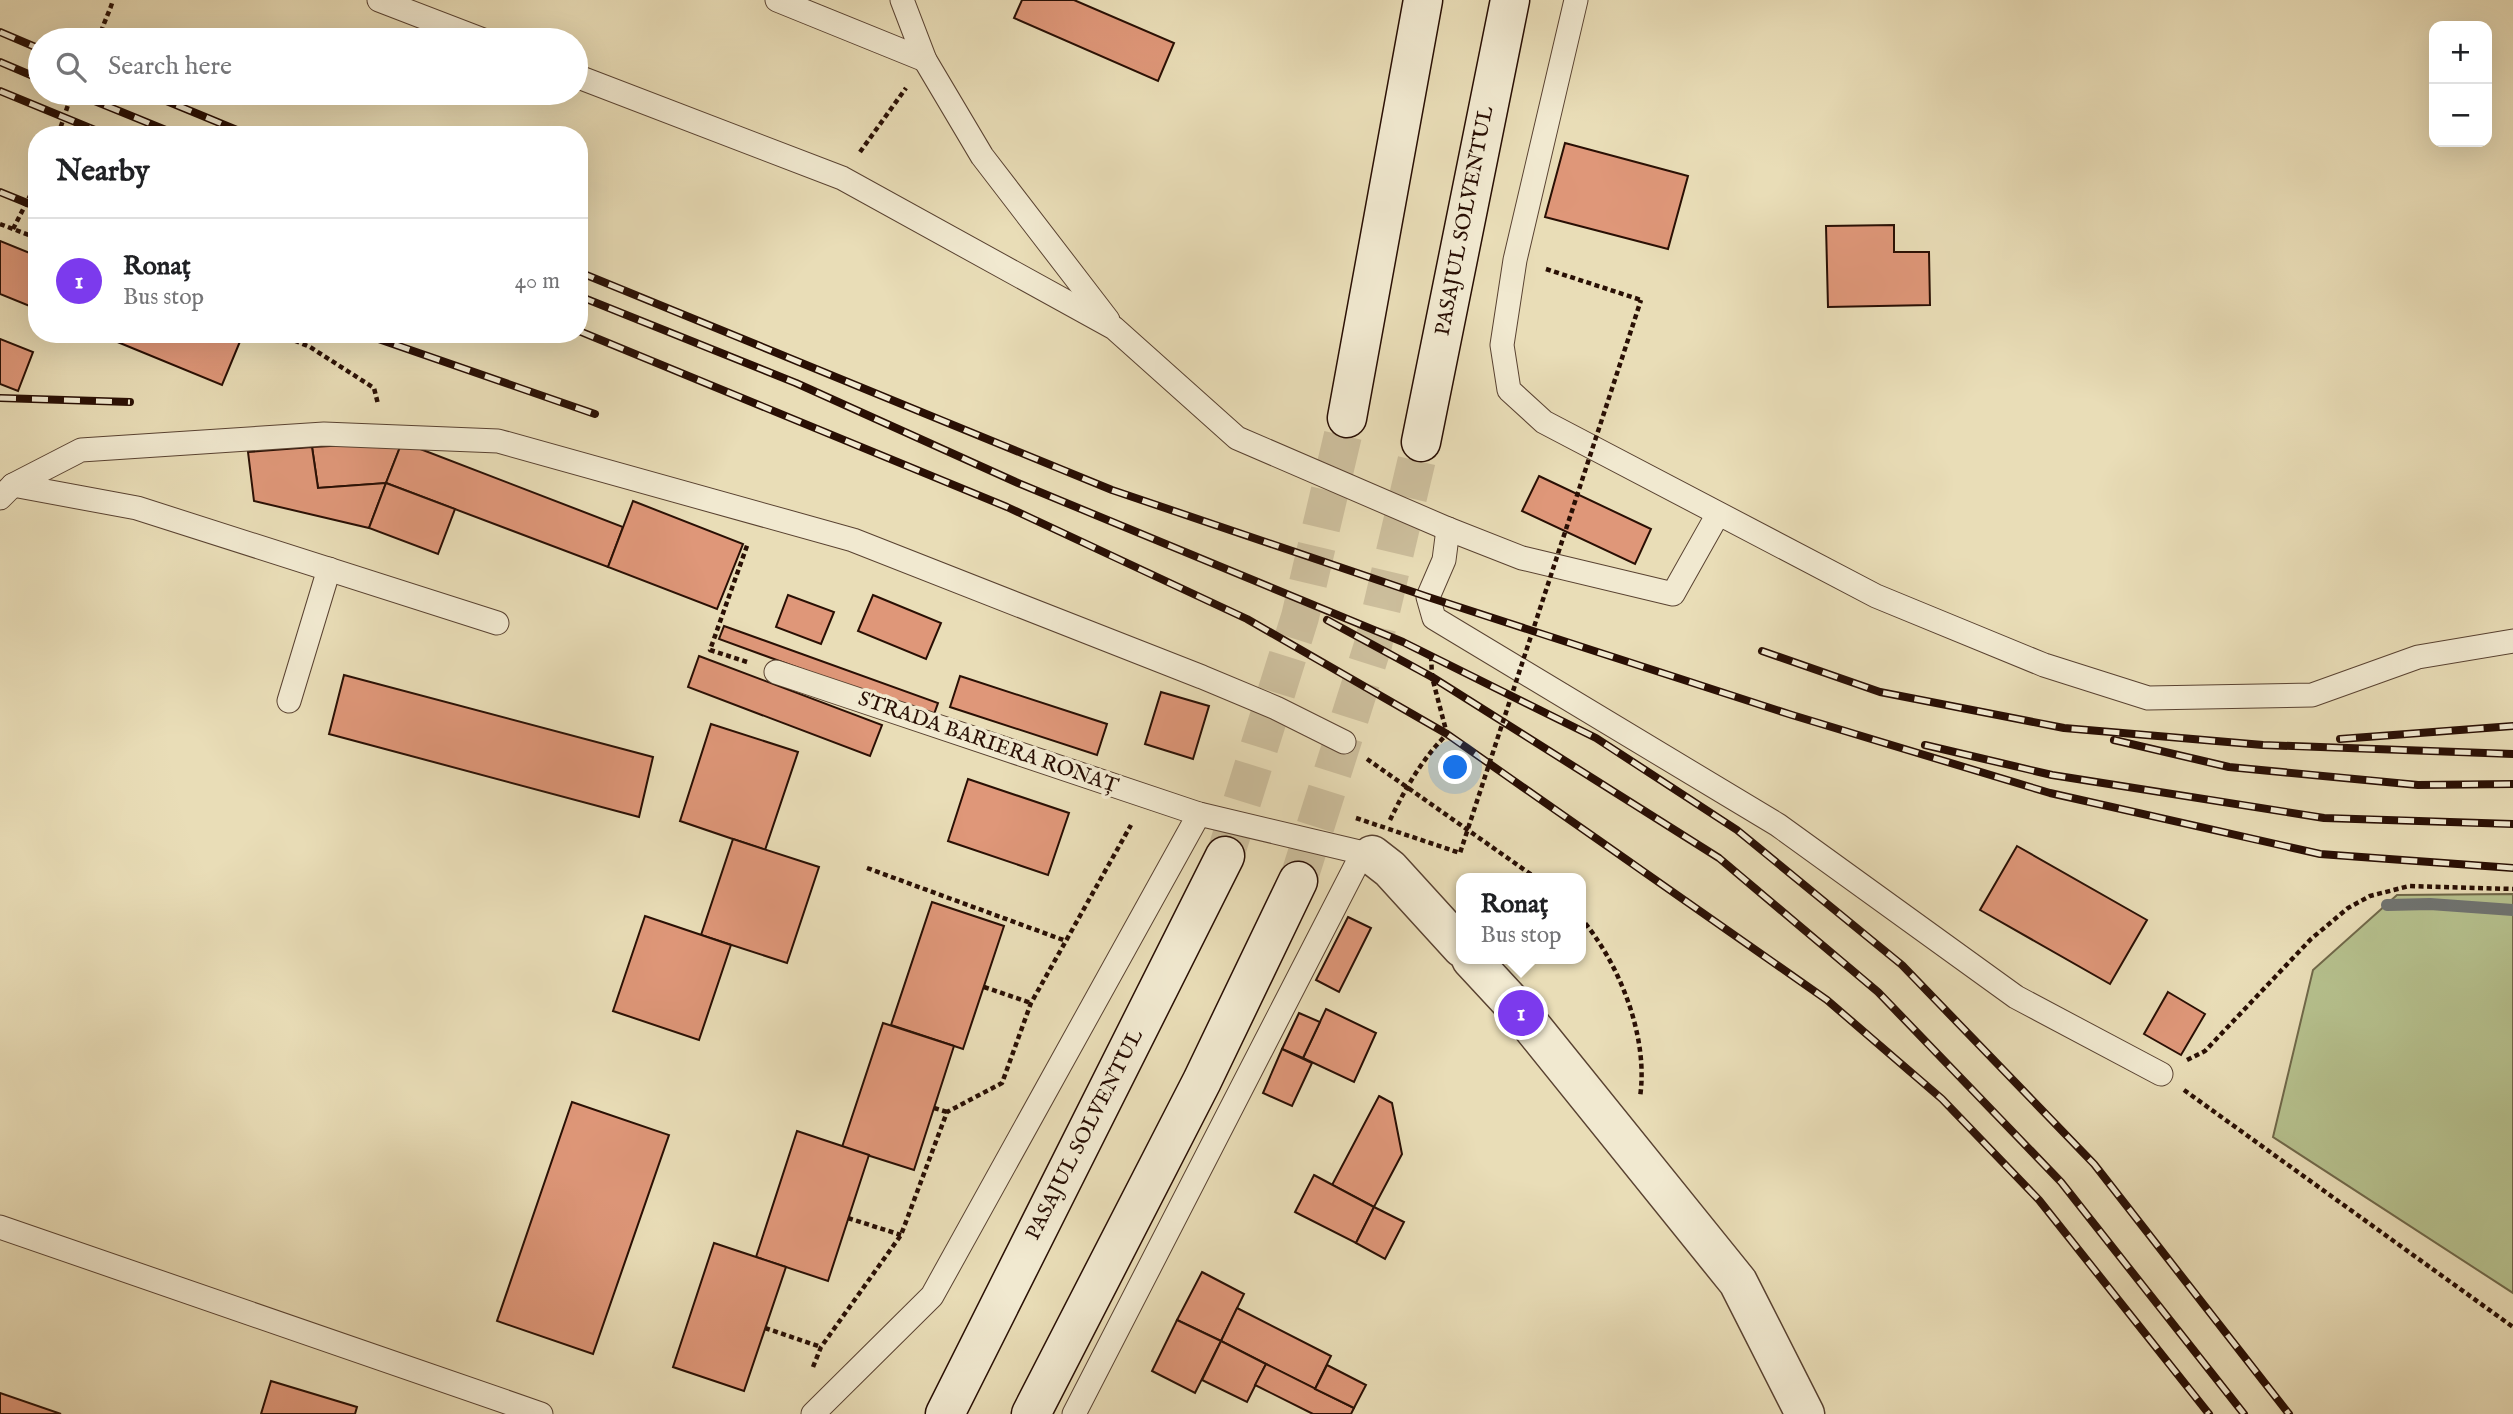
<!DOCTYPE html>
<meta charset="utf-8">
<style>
body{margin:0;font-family:"IM FELL English",serif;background:#f6f6f6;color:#202124}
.controls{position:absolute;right:21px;top:21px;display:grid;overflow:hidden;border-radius:14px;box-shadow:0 7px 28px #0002}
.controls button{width:63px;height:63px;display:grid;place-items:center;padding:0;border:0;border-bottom:2px solid #e0e0e0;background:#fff;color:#202124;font:35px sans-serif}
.you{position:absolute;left:1456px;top:768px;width:24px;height:24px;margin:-18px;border:5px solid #fff;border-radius:50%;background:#1a73e8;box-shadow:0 0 0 10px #1a73e833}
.badge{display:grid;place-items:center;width:46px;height:46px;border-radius:50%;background:#7c3aed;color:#fff;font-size:23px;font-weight:700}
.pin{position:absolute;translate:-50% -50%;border:4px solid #fff;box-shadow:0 2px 7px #0006}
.popup{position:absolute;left:1456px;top:873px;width:130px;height:91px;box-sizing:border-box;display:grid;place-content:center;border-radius:14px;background:#fff;filter:drop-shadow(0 2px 5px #0005);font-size:23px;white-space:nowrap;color:#757577}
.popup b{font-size:26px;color:#202124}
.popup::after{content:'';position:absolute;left:50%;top:100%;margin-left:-14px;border:14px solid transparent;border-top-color:#fff}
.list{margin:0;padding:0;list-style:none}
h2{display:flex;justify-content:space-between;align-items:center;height:91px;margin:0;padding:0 28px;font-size:30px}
h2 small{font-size:23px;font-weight:400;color:#757577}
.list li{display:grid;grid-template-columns:46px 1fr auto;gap:21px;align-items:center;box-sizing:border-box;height:126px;padding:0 28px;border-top:2px solid #e0e0e0}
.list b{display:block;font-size:26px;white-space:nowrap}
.list p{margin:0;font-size:23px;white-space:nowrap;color:#757577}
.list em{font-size:23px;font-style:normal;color:#757577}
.icon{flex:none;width:38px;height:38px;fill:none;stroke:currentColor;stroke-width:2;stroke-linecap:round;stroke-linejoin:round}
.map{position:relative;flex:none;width:2513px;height:1414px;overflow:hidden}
.search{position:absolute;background:#fff;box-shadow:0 7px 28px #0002;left:28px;top:28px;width:560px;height:77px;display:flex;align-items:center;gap:18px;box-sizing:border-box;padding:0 24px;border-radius:38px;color:#757577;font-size:26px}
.panel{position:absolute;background:#fff;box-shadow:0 7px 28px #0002;left:28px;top:126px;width:560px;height:217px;border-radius:28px}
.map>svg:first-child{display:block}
.green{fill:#b6c18e;stroke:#706849;stroke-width:2}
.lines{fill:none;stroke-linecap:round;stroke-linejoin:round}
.stream{stroke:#707472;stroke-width:12}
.building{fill:#df9779;stroke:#290f04;stroke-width:2}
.secondary-tunnel{stroke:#ccbe9c;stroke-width:38;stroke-dasharray:38 19;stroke-linecap:butt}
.lane-casing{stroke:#594231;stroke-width:25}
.street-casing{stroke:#594231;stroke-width:41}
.secondary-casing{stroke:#290f04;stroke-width:41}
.path{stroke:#290f04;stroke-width:4.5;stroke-dasharray:5 3.5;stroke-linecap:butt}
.lane{stroke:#f1e9d0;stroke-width:23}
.street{stroke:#f1e9d0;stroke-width:38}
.secondary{stroke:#f1e9d0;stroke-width:38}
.rail-casing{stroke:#290f04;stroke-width:8}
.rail{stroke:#f1e9d0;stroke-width:5;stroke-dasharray:16;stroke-linecap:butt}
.path-bridge{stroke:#290f04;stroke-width:4.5;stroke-dasharray:5 3.5;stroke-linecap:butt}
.labels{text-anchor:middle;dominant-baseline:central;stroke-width:7;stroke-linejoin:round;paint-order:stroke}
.street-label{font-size:21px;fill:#290f04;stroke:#f1e9d0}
</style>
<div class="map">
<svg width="2513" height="1414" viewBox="0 0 2513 1414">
<rect width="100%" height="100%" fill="#e9ddb7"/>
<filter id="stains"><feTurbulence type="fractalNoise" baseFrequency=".00286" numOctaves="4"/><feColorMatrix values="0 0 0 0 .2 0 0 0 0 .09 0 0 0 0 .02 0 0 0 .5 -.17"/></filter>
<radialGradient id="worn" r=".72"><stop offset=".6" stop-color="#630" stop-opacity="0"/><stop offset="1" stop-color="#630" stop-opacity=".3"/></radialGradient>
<polygon class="green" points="2513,894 2513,1293 2273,1137 2313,970 2397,895"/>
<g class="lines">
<polyline class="stream" points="2387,905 2430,904 2513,910"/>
</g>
<g class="building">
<polygon points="1022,0 1074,0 1174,43 1158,81 1014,18"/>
<polygon points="1565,143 1688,176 1668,249 1545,217"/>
<polygon points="1894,225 1894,252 1929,252 1930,305 1828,307 1826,226"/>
<polygon points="0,241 37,256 37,309 0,294"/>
<polygon points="98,334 228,334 241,339 222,385"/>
<polygon points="0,339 33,352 18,391 0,384"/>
<polygon points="402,442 386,483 318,488 312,447"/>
<polygon points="402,442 623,527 608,567 386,483"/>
<polygon points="312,447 318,488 386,483 369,528 254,501 248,452"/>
<polygon points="1539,476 1651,529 1635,564 1522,511"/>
<polygon points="386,483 455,509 438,554 369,528"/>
<polygon points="633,501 743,544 717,609 608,567"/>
<polygon points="788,595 834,612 821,644 776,627"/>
<polygon points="873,595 941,623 926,659 858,631"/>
<polygon points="724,626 938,703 933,717 719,639"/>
<polygon points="699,656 882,725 870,756 688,687"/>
<polygon points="344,675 653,757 639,817 329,734"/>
<polygon points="960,676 1107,724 1097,755 950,707"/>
<polygon points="1161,692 1209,706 1193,759 1145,744"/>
<polygon points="711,724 798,752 765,850 680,821"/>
<polygon points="968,779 1069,813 1048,875 948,841"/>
<polygon points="733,839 819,867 787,963 701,935"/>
<polygon points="2017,846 2147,920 2110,984 1980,910"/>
<polygon points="932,902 1004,926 963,1049 891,1025"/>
<polygon points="645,916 731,945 699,1040 613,1011"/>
<polygon points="1348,917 1371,928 1339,992 1316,980"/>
<polygon points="2168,992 2205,1014 2181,1055 2144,1034"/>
<polygon points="1326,1009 1376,1033 1354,1082 1303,1058"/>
<polygon points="1299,1013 1320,1022 1303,1058 1282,1049"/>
<polygon points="883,1023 954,1046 914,1170 842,1147"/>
<polygon points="1282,1049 1312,1063 1292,1106 1263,1093"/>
<polygon points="1379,1096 1392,1103 1402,1154 1374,1207 1332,1185"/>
<polygon points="572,1102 669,1135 593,1354 497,1321"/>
<polygon points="797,1131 869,1155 828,1281 756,1257"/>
<polygon points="1314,1175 1374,1207 1356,1243 1295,1212"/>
<polygon points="1374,1207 1404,1222 1385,1259 1356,1243"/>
<polygon points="714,1243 786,1267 744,1391 673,1367"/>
<polygon points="1202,1272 1244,1294 1221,1341 1177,1320"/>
<polygon points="1237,1308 1331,1356 1315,1389 1221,1341"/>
<polygon points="1177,1320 1221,1341 1195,1393 1152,1371"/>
<polygon points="1221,1341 1266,1364 1247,1402 1202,1380"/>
<polygon points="1266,1364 1354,1408 1351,1414 1313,1414 1255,1385"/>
<polygon points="1327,1365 1366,1385 1354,1408 1315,1389"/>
<polygon points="271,1381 357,1407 355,1414 261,1414"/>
<polygon points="0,1393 61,1414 0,1414"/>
</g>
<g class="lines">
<g class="secondary-tunnel">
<polyline points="1225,856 1300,617 1347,418"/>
<polyline points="1298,881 1373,645 1421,442"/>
</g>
<defs>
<g id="lane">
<polyline points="379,0 483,40"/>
<polyline points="777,0 925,60"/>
<polyline points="902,0 925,60 982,156 1108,320"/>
<polyline points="1576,0 1515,260 1502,345 1509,390 1544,422 1876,596 2044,665 2148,698 2312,695 2418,657 2513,641"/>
<polyline points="576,76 842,178 1114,328 1237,438 1448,529 1522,558 1673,594 1718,514"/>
<polyline points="13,485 137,508 497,623"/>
<polyline points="0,498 13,485 81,450 324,434 498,441 853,540 1202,677 1276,708 1344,742"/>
<polyline points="1448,529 1444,560 1428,597 1434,618 1778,825 2016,997 2161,1074"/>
<polyline points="776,672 1199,814 1372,855"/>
<polyline points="289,701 329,569"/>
<polyline points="0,1227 541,1414"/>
<polyline points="813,1414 932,1296 1199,814"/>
<polyline points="1074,1414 1363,852"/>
</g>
<g id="street">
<polyline points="1372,855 1390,869 1462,948"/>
<polyline points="1471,959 1521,1013 1738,1282 1805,1414"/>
</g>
<g id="secondary">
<polyline points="1347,418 1423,0"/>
<polyline points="1421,442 1510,0"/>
<polyline points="945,1414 1225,856"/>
<polyline points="1031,1414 1202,1081 1298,881"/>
</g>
</defs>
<use href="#lane" class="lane-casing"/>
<use href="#street" class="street-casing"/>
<use href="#secondary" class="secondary-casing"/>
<g class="path">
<path d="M99 40C102 25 109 14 113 0"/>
<polyline points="58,135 72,93"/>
<polyline points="860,152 906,88"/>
<polyline points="0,224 37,238"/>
<polyline points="13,229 37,182"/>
<polyline points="1546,269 1641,300"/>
<polyline points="279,334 310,347 374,388 378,404"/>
<polyline points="747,662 710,650 748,543"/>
<polyline points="1367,759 1536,878"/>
<path d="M1390 820C1405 789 1422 759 1447 734L1432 677 1431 654"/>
<polyline points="867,868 1066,941"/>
<path d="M1580 917C1619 962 1649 1037 1640 1097"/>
<polyline points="984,987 1031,1003"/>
<polyline points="2187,1060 2205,1051 2311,939 2348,908 2370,896 2409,886 2513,889"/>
<polyline points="2184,1090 2513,1327"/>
<polyline points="934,1108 947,1112"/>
<polyline points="848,1218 901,1235"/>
<polyline points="765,1328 821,1347"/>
<polyline points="813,1367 821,1347 901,1235 947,1112 1002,1083 1031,1003 1131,825"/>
</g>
<use href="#lane" class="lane"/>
<use href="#street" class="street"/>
<use href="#secondary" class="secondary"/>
<defs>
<g id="rail">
<polyline points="0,32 40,49"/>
<polyline points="0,62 40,79"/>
<polyline points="0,91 107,135"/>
<polyline points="75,93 178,135"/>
<polyline points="147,93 249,135"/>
<polyline points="0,192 37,207"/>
<polyline points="579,272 1112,490 1428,597 1792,715 2050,793 2320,854 2513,868"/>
<polyline points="579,296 796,383 1018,483 1403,642 1596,738 1737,830 1902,965 2094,1164 2289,1414"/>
<polyline points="579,331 1007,507 1247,619 1447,734 1827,1000 1942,1099 2039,1200 2209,1414"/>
<polyline points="364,334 595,414"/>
<polyline points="0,398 130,402"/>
<polyline points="1327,620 1432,677 1719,858 1878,992 2061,1182 2244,1414"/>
<polyline points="1762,651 1880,692 2064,728 2263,745 2513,754"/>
<polyline points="2340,739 2513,726"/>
<polyline points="2114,740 2229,767 2418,785 2513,784"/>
<polyline points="1925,745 2052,775 2324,818 2513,824"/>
</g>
</defs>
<use href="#rail" class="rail-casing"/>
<use href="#rail" class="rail"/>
<polyline class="path-bridge" points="1356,818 1460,853 1641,300"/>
</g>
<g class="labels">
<g class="street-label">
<text transform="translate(1465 221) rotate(-79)">PASAJUL SOLVENTUL</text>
<text transform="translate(988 743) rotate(19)">STRADA BARIERA RONAȚ</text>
<text transform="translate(1085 1135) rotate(-63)">PASAJUL SOLVENTUL</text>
</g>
</g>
<rect width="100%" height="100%" filter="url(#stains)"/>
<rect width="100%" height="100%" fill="url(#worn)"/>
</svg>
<div class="controls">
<button>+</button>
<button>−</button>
</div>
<div class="you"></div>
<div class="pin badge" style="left:1521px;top:1013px">1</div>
<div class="popup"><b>Ronaț</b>Bus stop</div>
<div class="search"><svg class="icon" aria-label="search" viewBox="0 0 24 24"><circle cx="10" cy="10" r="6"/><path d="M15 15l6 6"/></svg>Search here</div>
<section class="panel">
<h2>Nearby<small></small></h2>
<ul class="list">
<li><span class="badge">1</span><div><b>Ronaț</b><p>Bus stop</p></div><em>40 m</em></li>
</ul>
</section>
</div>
